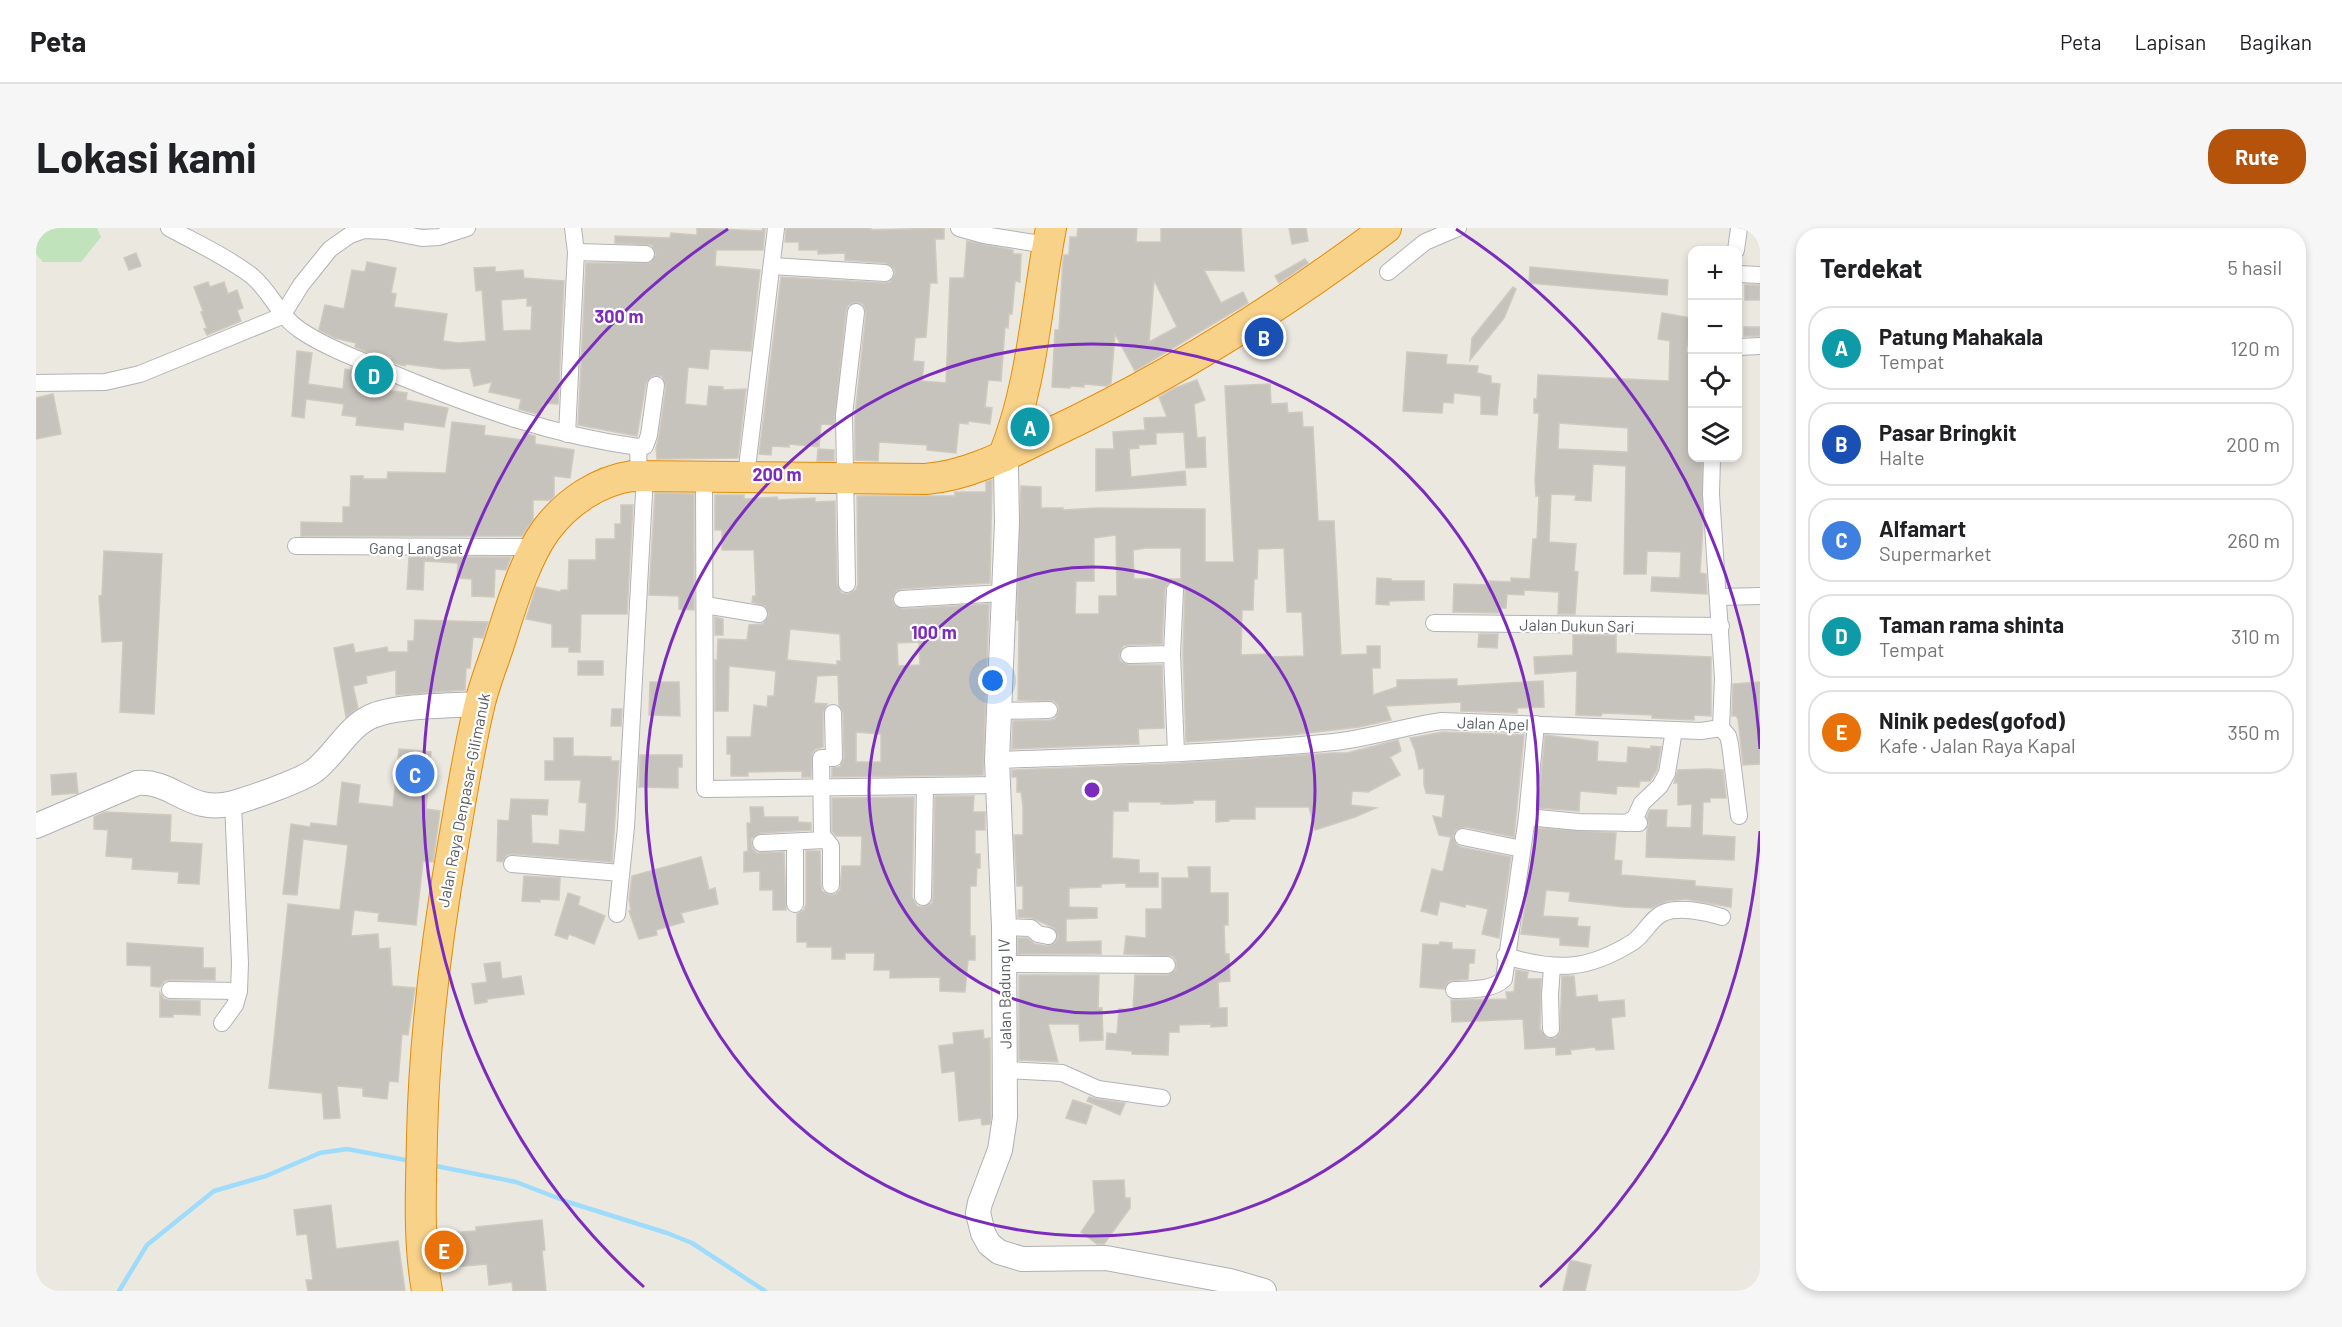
<!DOCTYPE html>
<html lang="id">
<meta charset="utf-8">
<style>
body{margin:0;font-family:Barlow,sans-serif;background:#f6f6f6;color:#202124}
.controls{position:absolute;right:18px;top:18px;display:grid;overflow:hidden;border-radius:12px;box-shadow:0 3px 9px #0003}
.controls button{width:54px;height:54px;display:grid;place-items:center;padding:0;border:0;border-bottom:2px solid #e0e0e0;background:#fff;color:#202124;font:30px sans-serif}
.you{position:absolute;left:957px;top:453px;width:21px;height:21px;margin:-15px;border:4px solid #fff;border-radius:50%;background:#1a73e8;box-shadow:0 0 0 9px #1a73e833}
.badge{display:grid;place-items:center;width:39px;height:39px;border-radius:50%;background:#b45309;color:#fff;font-size:20px;font-weight:700}
.pin{position:absolute;translate:-50% -50%;border:3px solid #fff;box-shadow:0 2px 6px #0006}
.list{margin:0;padding:0;list-style:none}
h2{display:flex;justify-content:space-between;align-items:center;height:78px;margin:0;padding:0 24px;font-size:26px}
h2 small{font-size:20px;font-weight:400;color:#757577}
.list li{display:grid;grid-template-columns:39px 1fr auto;gap:18px;align-items:center;box-sizing:border-box;height:84px;margin:0 12px 12px;padding:0 12px;border:2px solid #e0e0e0;border-radius:24px}
.list b{display:block;font-size:22px;white-space:nowrap}
.list p{margin:0;font-size:20px;white-space:nowrap;color:#757577}
.list em{font-size:20px;font-style:normal;color:#757577}
.icon{flex:none;width:33px;height:33px;fill:none;stroke:currentColor;stroke-width:2;stroke-linecap:round;stroke-linejoin:round}
.map{position:relative;flex:none;width:1724px;height:1063px;overflow:hidden;border-radius:24px}
header{display:flex;align-items:center;gap:36px;box-sizing:border-box;height:84px;padding:0 30px;background:#fff;border-bottom:2px solid #e0e0e0}
header strong{font-size:28px}
nav{display:flex;gap:33px;margin-inline-start:auto;font-size:21px}
.intro{display:flex;align-items:center;justify-content:space-between;box-sizing:border-box;height:144px;padding:0 36px}
h1{margin:0;font-size:42px}
.button{padding:15px 27px;border-radius:24px;background:#b45309;color:#fff;font-size:21px;font-weight:700}
main{display:flex;gap:36px;padding:0 36px}
aside{flex:1;background:#fff;border-radius:24px;box-shadow:0 3px 9px #0003}
.map>svg:first-child{display:block}
.green{fill:#c0e3bc}
.lines{fill:none;stroke-linecap:round;stroke-linejoin:round}
.stream{stroke:#9fdcfc;stroke-width:4.5}
.building{fill:#c6c3bd;stroke:#d0c9be;stroke-width:1.5;fill-rule:evenodd}
.street-casing{stroke:#b1b3b7;stroke-width:18}
.secondary-casing{stroke:#adb1b5;stroke-width:26}
.highway-casing{stroke:#e38b08;stroke-width:32}
.street{stroke:#fff;stroke-width:16}
.secondary{stroke:#fff;stroke-width:24}
.highway{stroke:#f9d289;stroke-width:30}
.ring{fill:none;stroke:#7b2cbf;stroke-width:3}
.labels{text-anchor:middle;dominant-baseline:central;stroke-width:4.5;stroke-linejoin:round;paint-order:stroke}
.street-label{font-size:16px;fill:#595d60;stroke:#fff}
.centre{fill:#7b2cbf;stroke:#fff;stroke-width:3}
.ring-label{font-size:18px;text-anchor:middle;font-weight:bold;fill:#7b2cbf;stroke:#fff;stroke-width:4.5;stroke-linejoin:round;paint-order:stroke}
</style>
<header>
<strong>Peta</strong>
<nav><a>Peta</a><a>Lapisan</a><a>Bagikan</a></nav>
</header>
<div class="intro"><h1>Lokasi kami</h1><a class="button">Rute</a></div>
<main>
<div class="map">
<svg width="1724" height="1063" viewBox="0 0 1724 1063">
<rect width="100%" height="100%" fill="#ebe8e0"/>
<polygon class="green" points="0,0 61,0 65,9 45,34 7,34 0,26"/>
<g class="lines">
<g class="stream">
<polyline points="395,937 480,954 532,974 631,1005 656,1015 729,1063"/>
<polyline points="83,1063 111,1017 178,963 230,948 284,925 311,921 375,933"/>
</g>
</g>
<g class="building">
<polygon points="661,0 726,3 727,0 729,0 727,22 680,22 679,38 724,42 715,123 674,121 672,141 652,139 649,176 671,178 673,158 687,159 687,162 710,161 702,230 621,231 620,220 623,208 630,158 626,148 616,148 610,155 601,208 542,197 550,35 614,35 620,27 616,17 579,15 579,8 634,10 635,5 661,7"/>
<polygon points="750,0 835,0 835,2 908,0 908,11 899,11 901,55 894,55 890,109 879,110 877,133 888,134 886,153 910,155 914,50 928,50 931,13 977,22 977,26 985,26 984,54 979,53 976,86 973,86 972,100 969,99 965,153 952,152 949,179 956,180 954,196 932,193 932,196 923,195 920,225 891,222 891,217 843,214 842,233 819,232 819,188 830,85 827,76 821,74 812,77 810,83 798,197 785,196 783,219 753,216 753,219 736,218 735,227 723,226 745,49 848,55 854,54 859,46 858,40 850,35 809,32 809,25 782,26 782,22 763,22 763,14 749,14"/>
<path d="M1042 0H1101L1100 14H1125V0H1205L1208 43 1168 42 1185 75 1207 64 1212 75 1099 143 1079 106 1075 155 1071 158 1048 156V159L1034 158V160L1016 159 1019 102H1023L1027 32 1028 27H1033L1034 9H1041ZM1118 52 1141 99 1113 114Z"/>
<polygon points="1253,0 1270,0 1272,13 1256,16"/>
<polygon points="100,25 105,38 93,42 88,30"/>
<polygon points="1269,31 1272,35 1243,55 1239,48"/>
<path d="M331 34 360 40 355 65 360 66 358 79 411 86 407 113 422 115 450 113 446 62 440 63 438 40 459 39V44L487 42 488 50 528 53 522 176 507 175 504 187 483 181 485 171 453 164 456 154 438 158 434 140 407 141 370 136 369 138 365 137 354 133 355 129 336 126 319 119 320 115 299 110 283 102 289 77 308 81 316 42 329 44ZM491 70V78H496L495 102 467 103 465 72Z"/>
<polygon points="1494,39 1632,52 1631,67 1493,55"/>
<polygon points="172,54 174,59 188,54 192,66 201,62 207,80 201,82 205,93 171,107 168,101 171,100 165,84 167,83 158,59"/>
<rect x="1709" y="57" width="15" height="15"/>
<polygon points="1477,59 1480,61 1468,90 1434,132 1436,110"/>
<path d="M1626 85 1656 90 1650 124 1656 125V230H1666L1667 297 1664 345 1670 346 1671 366 1615 363 1616 349 1644 350 1645 324 1611 323 1610 346H1588L1590 238 1557 236 1555 273 1539 272 1540 267 1515 266 1513 314 1540 316 1538 343 1542 344 1539 386H1522L1523 364 1488 362V367L1471 366 1470 380H1463V385L1417 384 1418 356 1453 357V353L1475 354V350L1494 351 1497 311H1501L1503 268H1500L1499 253 1503 185H1498V171H1501L1502 147 1633 153 1634 113 1622 111ZM1523 195 1592 200V224L1522 221Z"/>
<rect x="1708" y="99" width="16" height="9"/>
<polygon points="261,123 276,125 272,156 307,161 309,141 315,142 315,140 327,145 326,150 350,154 349,162 371,165 370,172 412,180 408,199 368,194 367,202 320,197 321,189 306,187 308,176 270,171 268,190 256,188"/>
<polygon points="1371,124 1411,127 1410,136 1442,138 1441,145 1455,148 1455,155 1464,156 1461,187 1445,186 1445,168 1418,165 1417,175 1407,174 1406,185 1367,183"/>
<polygon points="1161,152 1169,172 1158,176 1161,210 1169,209 1170,239 1150,240 1148,204 1120,205 1120,216 1102,217 1103,220 1093,221 1095,249 1149,243 1150,257 1060,263 1060,221 1078,221 1077,204 1109,202 1108,190 1131,189 1123,169 1139,160"/>
<path d="M1234 156 1235 176 1251 175 1252 185 1266 184 1267 199H1277L1282 293H1298L1305 427 1331 426V418H1344V440H1336L1337 467 1361 459V452L1421 451V458L1507 453 1508 479 1481 480V485L1425 483V474L1350 478 1355 492 1323 499 1255 507 1150 514 1147 426 1149 362 1145 354 1139 352 1131 356 1129 361 1126 416 1092 417 1087 418 1083 427 1084 433 1093 437H1126L1128 500 1102 501 1103 516 976 521 977 493 1014 492 1019 491 1023 482 1022 477 1018 473 982 472 983 392H981L985 258 1005 259V280H1027V282L1060 280 1169 281V334H1198L1189 158ZM1080 307 1081 368H1063V386H1039L1040 353H1058V310ZM1110 320H1145V351H1098L1097 322ZM1248 320 1251 384H1266L1268 428 1234 429V426L1205 427 1206 382H1217L1218 351H1221L1222 321Z"/>
<polygon points="17,166 25,206 0,211 0,170"/>
<polygon points="416,194 449,198 448,207 487,212 488,205 499,208 499,216 538,222 534,250 518,248 518,268 514,272 497,272 497,291 486,308 265,308 265,294 307,295 307,279 314,279 315,248 327,248 327,251 351,251 352,244 410,245"/>
<polygon points="782,221 798,222 798,233 781,233"/>
<path d="M956 252 954 355 865 361 860 363 856 371 858 377 867 381 953 376 947 547 796 549V540L804 539 808 530 807 485 803 477 802 447 781 448 778 475 791 476 787 485V519L780 521 776 525 775 549H766V543L712 544V548H695V526H691V509H715L718 477 731 479 732 468H738L740 443 693 438 692 483H679V432L681 433 682 411 711 412 713 397 727 396 733 387 729 378 716 374 717 368H720L718 322H686V302H679V267H708V271L741 269 742 272 779 270V274L799 273 801 356 805 365 812 366 820 362 822 356 821 268H919V264H950V254ZM754 401 804 406 805 433H801V437L751 432ZM883 414 884 437 862 438 861 415ZM820 504 845 506V534H820Z"/>
<polygon points="619,265 658,266 658,382 643,381 643,368 613,367"/>
<polygon points="585,277 597,277 591,386 545,386 544,424 533,424 533,419 516,419 516,396 490,391 500,359 525,364 525,362 532,362 533,332 560,332 560,311 579,311 579,296 585,296"/>
<polygon points="68,323 126,326 118,486 84,484 87,413 66,414 63,368 66,367"/>
<polygon points="373,329 475,329 470,342 459,341 458,369 436,368 436,351 421,350 422,335 388,333 387,362 371,361"/>
<polygon points="1341,350 1355,351 1356,353 1388,353 1388,372 1353,373 1353,377 1340,376"/>
<polygon points="679,389 687,391 687,407 679,407"/>
<polygon points="379,392 452,394 447,410 437,409 434,440 430,440 429,462 360,467 360,442 330,448 331,455 317,458 322,480 310,489 298,420 317,416 319,425 351,419 352,424 372,424 372,413 378,413"/>
<polygon points="1443,406 1462,406 1461,420 1442,419"/>
<polygon points="1537,407 1580,407 1580,425 1675,429 1675,488 1658,487 1658,492 1616,490 1616,487 1566,485 1565,488 1540,487 1541,443 1499,446 1498,429 1537,427"/>
<rect x="542" y="433" width="25" height="14"/>
<polygon points="614,454 643,454 644,488 613,487"/>
<polygon points="1724,454 1724,536 1707,537 1702,491 1700,488 1696,488 1697,456"/>
<polygon points="576,481 586,481 585,498 575,498"/>
<polygon points="1407,504 1488,507 1478,609 1429,599 1420,602 1417,608 1420,616 1424,619 1475,629 1463,710 1446,706 1452,681 1430,676 1429,679 1404,673 1401,687 1385,683 1396,641 1407,644 1415,609 1403,607 1397,588 1406,590 1409,567 1390,565 1388,556 1388,540 1383,541 1379,522 1374,510"/>
<polygon points="1509,507 1562,514 1561,533 1591,535 1592,519 1615,521 1615,518 1625,519 1621,542 1614,553 1604,553 1603,559 1581,558 1580,566 1544,563 1543,583 1502,580"/>
<polygon points="518,510 537,510 537,528 575,529 575,533 583,533 576,634 477,626 471,627 466,634 461,633 462,592 473,593 475,571 512,572 511,587 495,586 496,615 523,617 524,602 549,604 551,575 543,574 545,552 509,552 509,533 518,533"/>
<polygon points="1362,512 1365,523 1354,529 1364,547 1332,564 1316,563 1315,577 1340,580 1319,589 1279,602 1273,579 1219,579 1219,591 1193,591 1193,593 1180,594 1180,572 1157,572 1157,575 1140,576 1125,576 1125,574 1092,574 1092,583 1077,583 1076,630 1103,632 1103,645 1122,645 1122,659 1090,659 1090,655 1065,656 1065,659 1033,660 1033,679 1061,680 1061,690 1030,691 1030,714 1065,713 1065,726 982,726 982,710 991,710 999,716 1011,718 1019,715 1022,709 1018,700 996,690 982,689 982,682 987,682 987,658 981,658 978,607 987,607 987,578 985,564 981,564 981,549 976,549 976,542 1130,536 1297,525 1311,525"/>
<polygon points="363,521 395,524 390,581 404,583 397,634 387,633 380,697 342,693 343,685 318,682 315,708 342,706 343,721 354,720 356,758 379,760 372,807 366,806 362,854 353,853 351,871 327,868 327,860 301,858 304,890 288,891 286,865 233,860 252,676 304,682 312,617 267,611 261,667 247,666 255,596 274,599 275,595 301,598 306,554 324,557 322,575 357,579"/>
<polygon points="604,527 646,527 646,539 642,539 642,560 603,559"/>
<polygon points="1672,541 1687,542 1690,570 1674,570 1674,574 1667,574 1666,607 1699,609 1698,632 1610,629 1611,602 1613,596 1611,589 1614,582 1631,582 1630,599 1655,600 1656,576 1642,577 1642,555 1638,555 1642,542"/>
<polygon points="40,545 42,565 16,567 15,547"/>
<polygon points="899,568 938,568 937,584 949,584 949,602 939,602 939,626 944,626 944,640 941,640 940,658 934,658 934,708 939,708 939,732 932,732 929,764 904,763 904,749 854,750 854,742 838,742 839,725 809,725 809,731 796,731 796,719 771,719 771,714 761,714 761,686 768,682 770,676 770,623 784,623 785,658 786,663 794,667 800,666 804,662 806,638 825,638 826,608 800,608 796,603 796,570 878,569 876,669 881,678 887,679 896,675 897,669"/>
<polygon points="714,579 727,579 728,589 762,589 762,594 775,595 775,602 725,605 715,611 716,620 721,625 748,624 750,682 737,682 737,662 724,662 724,643 708,644 708,624 712,623 711,595 715,595"/>
<polygon points="69,584 135,587 134,614 166,616 163,656 142,655 143,644 96,641 97,630 70,628 72,602 58,601 58,589"/>
<polygon points="1500,600 1580,605 1578,632 1586,633 1585,647 1659,653 1659,658 1696,661 1695,679 1649,671 1631,673 1615,680 1589,679 1533,673 1534,664 1510,662 1507,688 1542,690 1541,698 1554,699 1552,719 1524,717 1524,710 1485,706"/>
<polygon points="665,629 673,662 679,660 682,676 645,685 648,694 620,702 621,707 603,711 593,683 595,682 593,672 596,648"/>
<polygon points="1152,639 1174,639 1174,665 1192,665 1192,697 1188,697 1189,726 1193,726 1194,753 1182,754 1183,780 1191,780 1191,798 1175,799 1175,796 1143,797 1143,804 1133,804 1132,827 1096,826 1096,823 1070,821 1071,805 1081,806 1083,781 1097,782 1099,747 1132,747 1140,742 1140,732 1136,728 1088,726 1090,708 1110,710 1110,681 1126,681 1126,650 1153,650"/>
<polygon points="488,648 524,650 523,672 504,671 504,674 486,673"/>
<polygon points="532,665 544,669 542,677 569,688 558,716 533,706 531,711 519,707"/>
<polygon points="1404,714 1416,715 1416,721 1439,722 1438,735 1433,735 1432,751 1413,753 1408,761 1384,759 1387,716 1403,717"/>
<polygon points="91,715 167,720 167,740 179,740 179,752 134,752 128,753 124,759 115,758 115,738 91,737"/>
<polygon points="464,734 466,751 485,748 488,766 451,771 451,774 439,776 436,756 451,754 448,736"/>
<polygon points="1480,742 1492,744 1491,751 1505,751 1504,801 1511,810 1520,810 1524,805 1526,748 1538,748 1540,769 1561,767 1562,774 1588,772 1589,788 1575,790 1578,821 1560,822 1559,819 1534,822 1535,826 1520,827 1520,819 1489,821 1487,791 1416,794 1415,772 1471,771 1470,764 1478,764"/>
<polygon points="983,747 1063,747 1062,780 1066,780 1067,812 1044,813 1043,796 1012,796 1022,834 983,832"/>
<polygon points="124,765 128,771 133,772 164,773 164,787 137,786 137,789 124,789"/>
<polygon points="947,802 948,811 954,810 955,888 954,896 946,897 945,890 923,893 919,843 906,845 903,818 918,816 917,805"/>
<polygon points="1053,869 1061,871 1089,875 1084,887 1051,873"/>
<polygon points="1037,872 1056,878 1050,896 1030,890"/>
<polygon points="1088,952 1089,970 1094,970 1094,980 1068,1016 1061,1016 1045,1004 1059,984 1057,953"/>
<polygon points="295,977 300,1021 362,1013 369,1063 272,1063 270,1052 277,1052 271,1006 261,1007 258,982"/>
<polygon points="506,992 509,1022 506,1023 510,1063 477,1063 476,1054 453,1057 451,1036 417,1039 413,1005 440,1003 440,999"/>
<polygon points="1534,1032 1555,1037 1549,1063 1527,1063"/>
</g>
<g class="lines">
<defs>
<g id="street">
<path d="M133 0C161 15 191 29 216 48 236 65 241 86 264 102 294 122 330 134 363 148 443 181 516 207 602 219"/>
<polyline points="923,0 948,7 1011,17"/>
<polyline points="1700,22 1703,0"/>
<polyline points="540,24 610,26"/>
<polyline points="736,38 849,45"/>
<polyline points="1352,44 1389,14 1422,0"/>
<polyline points="1702,46 1724,47"/>
<polyline points="1702,119 1724,118"/>
<polyline points="0,155 69,154 104,146 246,88 265,57 294,21 314,7 328,2 350,3 386,10 403,9 431,0"/>
<polyline points="531,206 540,24 537,0"/>
<polyline points="603,247 602,219 609,218 613,207 620,157"/>
<polyline points="668,248 669,561 962,557"/>
<polyline points="710,248 740,0"/>
<polyline points="260,318 500,319"/>
<polyline points="811,356 808,187 820,84"/>
<polyline points="1139,362 1136,426 1140,525"/>
<polyline points="1683,369 1724,368"/>
<polyline points="866,371 967,365"/>
<polyline points="669,377 723,386"/>
<polyline points="1398,395 1685,398"/>
<polyline points="1093,427 1136,426"/>
<polyline points="963,483 1013,482"/>
<polyline points="1685,500 1692,508 1694,516 1703,588"/>
<path d="M961 532C1073 528 1186 525 1298 514 1335 510 1369 498 1406 493L1665 503 1685 500 1687 450 1675 266 1676 230"/>
<polyline points="1491,589 1543,594 1603,595"/>
<polyline points="1590,595 1599,590 1606,575 1624,558 1631,545 1638,502"/>
<polyline points="1427,609 1486,621"/>
<polyline points="759,614 759,676"/>
<polyline points="725,615 789,612"/>
<polyline points="476,636 585,645"/>
<polyline points="795,657 795,618 786,607 785,530 798,530 797,485"/>
<polyline points="887,669 889,558"/>
<polyline points="581,686 590,599 609,247"/>
<polyline points="968,699 995,700 1002,706 1012,708"/>
<path d="M1469 728C1521 743 1551 743 1597 714 1609 706 1614 691 1627 685 1643 678 1671 684 1686 689"/>
<polyline points="968,736 1131,737"/>
<polyline points="134,762 203,763"/>
<path d="M1418 762C1434 761 1455 763 1468 751L1491 589 1500 496"/>
<polyline points="186,795 199,777 203,763 204,735 197,575"/>
<polyline points="1515,801 1514,767 1516,739"/>
<polyline points="969,842 1026,845 1062,861 1126,870"/>
</g>
<g id="secondary">
<polyline points="967,229 970,240 971,294 961,532 968,699 969,889 964,922 944,975 942,985 947,1005 953,1016 963,1024 986,1031 1070,1030 1194,1053 1228,1063"/>
<path d="M0 598 101 555C138 552 153 587 197 575 215 570 264 553 278 543 298 528 311 500 334 489 358 477 415 478 443 476"/>
</g>
<g id="highway">
<path d="M967 229C997 156 1000 77 1015 0"/>
<path d="M391 1063C382 1012 385 961 386 909 388 809 400 715 417 617 425 571 432 525 443 479 448 456 458 433 465 410 476 376 489 331 510 302 531 274 562 253 596 248L890 251C936 247 976 224 1017 204 1135 148 1245 79 1350 0"/>
</g>
</defs>
<use href="#street" class="street-casing"/>
<use href="#secondary" class="secondary-casing"/>
<use href="#highway" class="highway-casing"/>
<use href="#street" class="street"/>
<use href="#secondary" class="secondary"/>
<use href="#highway" class="highway"/>
</g>
<g class="ring">
<circle cx="1056" cy="562" r="223"/>
<circle cx="1056" cy="562" r="446"/>
<path d="M1724 603A669 669 0 0 1 1504 1059M608 1059A669 669 0 0 1 692 1M1420 1A669 669 0 0 1 1724 521"/>
</g>
<g class="labels">
<g class="street-label">
<text x="380" y="319">Gang Langsat</text>
<text transform="translate(1541 397) rotate(1)">Jalan Dukun Sari</text>
<text transform="translate(1457 495) rotate(2)">Jalan Apel</text>
<text transform="translate(427 572) rotate(-79)">Jalan Raya Denpasar-Gilimanuk</text>
<text transform="translate(968 766) rotate(-91)">Jalan Badung IV</text>
</g>
</g>
<circle cx="1056" cy="562" r="9" class="centre"/>
<g class="ring-label">
<text x="583" y="95">300 m</text>
<text x="741" y="253">200 m</text>
<text x="898" y="411">100 m</text>
</g>
</svg>
<div class="controls">
<button>+</button>
<button>−</button>
<button><svg class="icon" aria-label="locate" viewBox="0 0 24 24"><circle cx="12" cy="12" r="6"/><path d="M12 2v4M12 18v4M2 12h4M18 12h4"/></svg></button>
<button><svg class="icon" aria-label="layers" viewBox="0 0 24 24"><path d="M12 4l9 5-9 5-9-5zM3 14l9 5 9-5"/></svg></button>
</div>
<div class="you"></div>
<div class="pin badge" style="left:994px;top:199px;background:#0f9aa8">A</div>
<div class="pin badge" style="left:1228px;top:109px;background:#1a4fb4">B</div>
<div class="pin badge" style="left:379px;top:546px;background:#3f7fe0">C</div>
<div class="pin badge" style="left:338px;top:147px;background:#0f9aa8">D</div>
<div class="pin badge" style="left:408px;top:1022px;background:#e8710a">E</div>
</div>
<aside>
<h2>Terdekat<small>5 hasil</small></h2>
<ul class="list">
<li><span class="badge" style="background:#0f9aa8">A</span><div><b>Patung Mahakala</b><p>Tempat</p></div><em>120 m</em></li>
<li><span class="badge" style="background:#1a4fb4">B</span><div><b>Pasar Bringkit</b><p>Halte</p></div><em>200 m</em></li>
<li><span class="badge" style="background:#3f7fe0">C</span><div><b>Alfamart</b><p>Supermarket</p></div><em>260 m</em></li>
<li><span class="badge" style="background:#0f9aa8">D</span><div><b>Taman rama shinta</b><p>Tempat</p></div><em>310 m</em></li>
<li><span class="badge" style="background:#e8710a">E</span><div><b>Ninik pedes(gofod)</b><p>Kafe · Jalan Raya Kapal</p></div><em>350 m</em></li>
</ul>
</aside>
</main>
